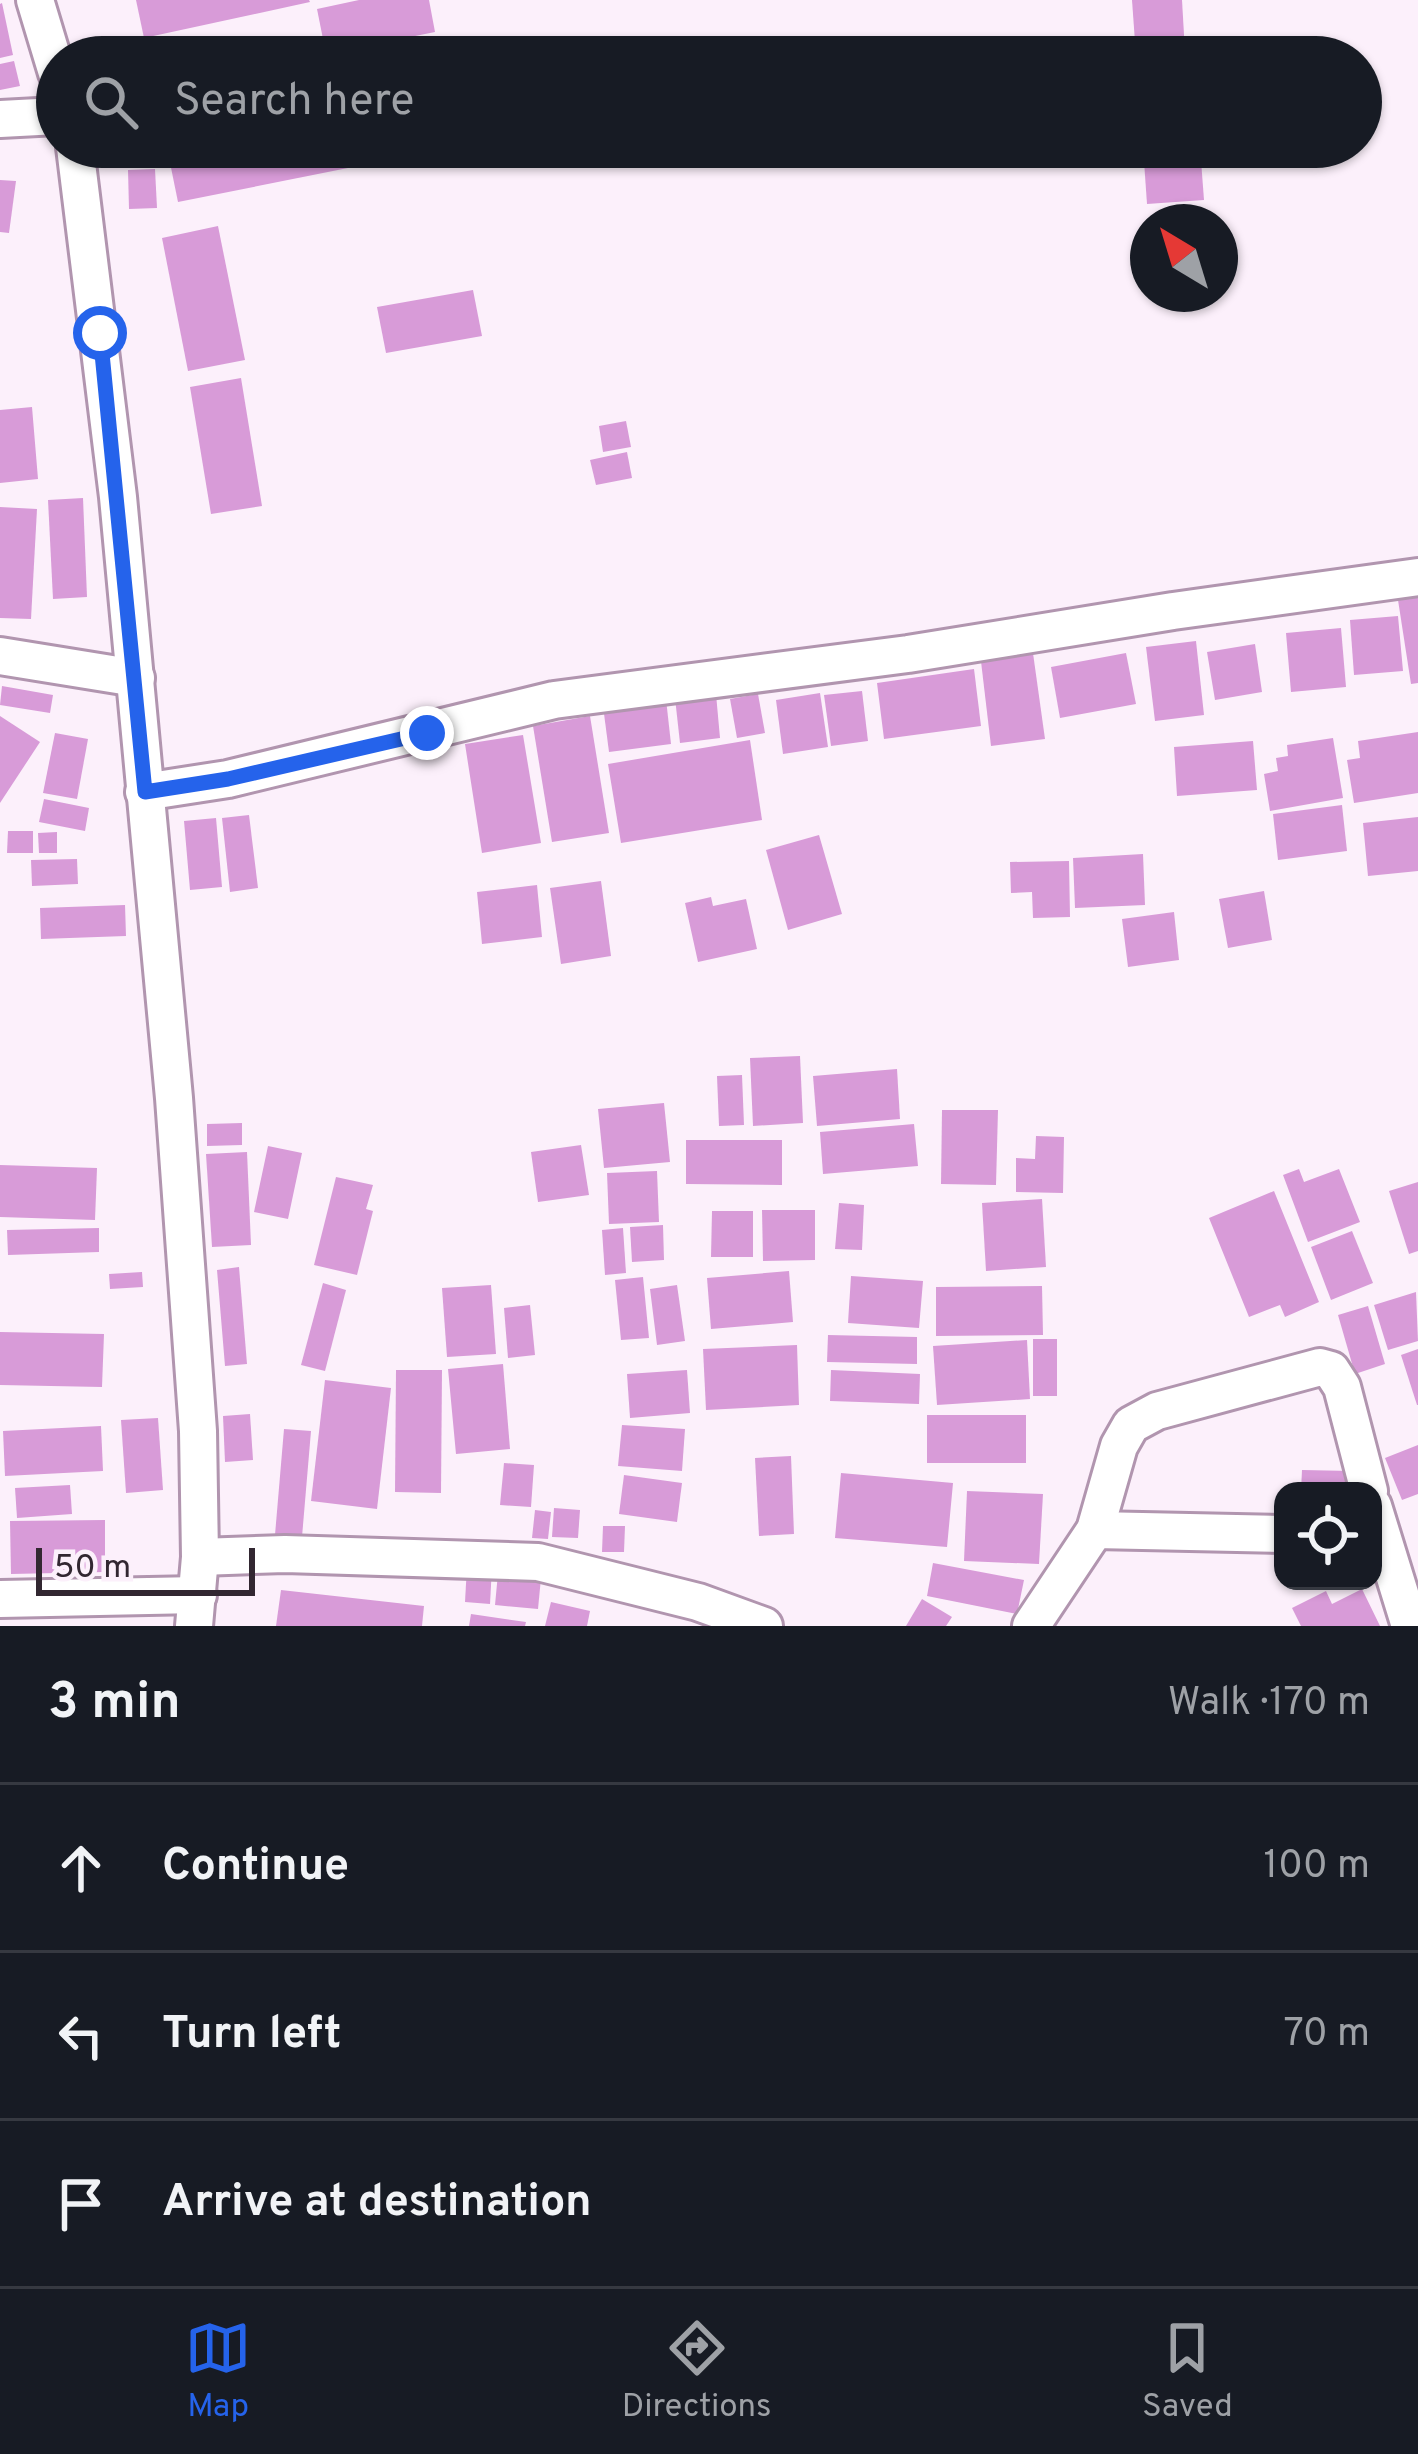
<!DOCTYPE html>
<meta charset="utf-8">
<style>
body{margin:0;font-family:Overpass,sans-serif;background:#242831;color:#f1f3f6}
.controls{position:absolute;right:36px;bottom:36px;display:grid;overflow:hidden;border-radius:24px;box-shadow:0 3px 9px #0004}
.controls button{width:108px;height:108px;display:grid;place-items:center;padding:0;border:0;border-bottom:3px solid #363941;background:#171b24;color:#f1f3f6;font:60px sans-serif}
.compass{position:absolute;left:1130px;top:204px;width:108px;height:108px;border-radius:50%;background:#171b24;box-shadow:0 3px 9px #0004;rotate:322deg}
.scale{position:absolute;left:36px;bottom:30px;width:219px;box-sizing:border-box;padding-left:12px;border:6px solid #322731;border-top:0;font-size:33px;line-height:42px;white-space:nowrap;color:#322731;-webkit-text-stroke:9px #fcf0fb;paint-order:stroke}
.stop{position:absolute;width:36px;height:36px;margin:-27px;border:9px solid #2563eb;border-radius:50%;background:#fff}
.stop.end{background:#2563eb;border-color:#fff;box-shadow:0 3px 12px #0008}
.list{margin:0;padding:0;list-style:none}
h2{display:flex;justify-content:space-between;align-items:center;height:156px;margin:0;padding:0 48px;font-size:51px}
h2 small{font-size:39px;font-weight:400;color:#9ea1a6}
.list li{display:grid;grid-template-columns:78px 1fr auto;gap:36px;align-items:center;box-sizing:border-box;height:168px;padding:0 48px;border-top:3px solid #363941}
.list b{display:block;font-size:45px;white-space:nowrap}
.list em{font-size:39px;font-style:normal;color:#9ea1a6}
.icon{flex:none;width:66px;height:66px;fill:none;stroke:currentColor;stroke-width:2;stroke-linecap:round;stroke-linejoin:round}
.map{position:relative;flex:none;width:1418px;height:1626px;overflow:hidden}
.search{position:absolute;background:#171b24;box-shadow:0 3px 9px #0004;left:36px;right:36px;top:36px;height:132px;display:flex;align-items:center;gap:30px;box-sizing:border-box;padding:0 42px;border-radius:66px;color:#9ea1a6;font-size:45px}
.sheet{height:660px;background:#171b24}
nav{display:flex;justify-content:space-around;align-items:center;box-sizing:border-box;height:168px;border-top:3px solid #363941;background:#171b24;font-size:33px;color:#9ea1a6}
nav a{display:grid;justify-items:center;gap:6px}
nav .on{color:#2563eb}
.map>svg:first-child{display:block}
.building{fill:#d89bd8}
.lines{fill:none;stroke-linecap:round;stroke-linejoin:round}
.minor-casing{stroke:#b195af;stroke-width:42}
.minor{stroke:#fff;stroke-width:36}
.route{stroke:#2563eb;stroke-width:15}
</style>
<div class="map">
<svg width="1418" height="1626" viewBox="0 0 1418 1626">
<rect width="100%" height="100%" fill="#fcf0fb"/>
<g class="building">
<polygon points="136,0 309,0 310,2 144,38"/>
<polygon points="359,0 429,0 435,32 326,54 317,9"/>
<polygon points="1132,0 1182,0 1185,52 1136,56"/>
<polygon points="2,3 13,55 0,58 0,4"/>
<polygon points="14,61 20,86 0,90 0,64"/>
<polygon points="199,147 355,147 358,166 178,202 168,153"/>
<polygon points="1143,147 1200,147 1204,200 1147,204"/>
<polygon points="155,169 157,208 129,209 128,170"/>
<polygon points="0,180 16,181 9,233 0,232"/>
<polygon points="218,226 245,360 188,371 162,238"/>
<polygon points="473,290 482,336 386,353 377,307"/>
<polygon points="241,378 262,506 211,514 190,387"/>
<polygon points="32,407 38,479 0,483 0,410"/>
<polygon points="626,421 631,447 603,452 599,426"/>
<polygon points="627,452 632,478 596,485 590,460"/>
<polygon points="83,498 87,597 53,599 48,500"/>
<polygon points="0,507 37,509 31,619 0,618"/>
<polygon points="1418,597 1418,683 1411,684 1398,600"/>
<polygon points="1398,616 1403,671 1354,675 1350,620"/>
<polygon points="1341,628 1346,687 1291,692 1286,633"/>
<polygon points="1196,641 1204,715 1155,721 1146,647"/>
<polygon points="1255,644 1262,692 1215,700 1207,652"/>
<polygon points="1032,646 1045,739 991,746 980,653"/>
<polygon points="1126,653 1136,704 1060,718 1051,667"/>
<polygon points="974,669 981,726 884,739 877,683"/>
<polygon points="2,686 53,695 50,713 0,705"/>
<polygon points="862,691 868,741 831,746 824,695"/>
<polygon points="820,693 828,747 783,754 776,700"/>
<polygon points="716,694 720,738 680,743 675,698"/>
<polygon points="758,694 765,733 737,738 730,699"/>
<polygon points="666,699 671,744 609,752 603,706"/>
<polygon points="0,716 40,742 0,803"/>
<polygon points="590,716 609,833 552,842 533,726"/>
<polygon points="1418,732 1418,793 1354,803 1347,760 1360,758 1358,741"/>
<polygon points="55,733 88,739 77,799 43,793"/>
<polygon points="523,735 541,843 482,853 465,744"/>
<polygon points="1333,738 1343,798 1270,811 1264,774 1278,771 1276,758 1288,756 1287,745"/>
<polygon points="750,740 762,820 621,843 608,764"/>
<polygon points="1253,741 1257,790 1177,796 1174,747"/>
<polygon points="44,799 89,808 85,831 39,822"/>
<polygon points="1342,805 1347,851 1278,860 1273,814"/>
<polygon points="249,815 258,888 230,892 222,818"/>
<polygon points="1418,817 1418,871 1368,876 1363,823"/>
<polygon points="216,818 222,887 190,890 184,821"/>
<polygon points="8,831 33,831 33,853 7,853"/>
<polygon points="57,832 57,853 39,853 38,833"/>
<polygon points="819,835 842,914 788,930 766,850"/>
<polygon points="1143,854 1145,905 1075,908 1073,858"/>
<polygon points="77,859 78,884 32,886 31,860"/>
<polygon points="1069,861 1070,917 1033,918 1032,892 1011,893 1010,862"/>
<polygon points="601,881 611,956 561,964 550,888"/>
<polygon points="537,885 542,937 482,944 477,892"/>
<polygon points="1264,891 1272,940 1228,948 1219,899"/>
<polygon points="711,897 713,906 746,899 757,949 698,962 685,903"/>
<polygon points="125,905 126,936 41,939 40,908"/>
<polygon points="1174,912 1179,960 1128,967 1122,919"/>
<polygon points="800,1056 803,1123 753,1126 750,1058"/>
<polygon points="897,1069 900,1119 817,1126 813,1076"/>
<polygon points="742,1075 744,1125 719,1126 717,1076"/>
<polygon points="664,1103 670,1162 604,1168 598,1109"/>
<polygon points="942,1110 998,1110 996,1185 941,1184"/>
<polygon points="242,1123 242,1145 207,1146 207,1124"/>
<polygon points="914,1124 918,1166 823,1174 820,1132"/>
<polygon points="1036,1136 1064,1137 1063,1193 1016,1192 1016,1158 1035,1159"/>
<polygon points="686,1140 782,1140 782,1185 686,1184"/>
<polygon points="581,1145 589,1195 538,1202 531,1152"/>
<polygon points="268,1146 302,1153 288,1219 254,1212"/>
<polygon points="247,1152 251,1245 212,1247 206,1154"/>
<polygon points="0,1165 97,1168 95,1220 0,1217"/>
<polygon points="1299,1169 1304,1182 1339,1169 1360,1222 1308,1242 1283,1175"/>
<polygon points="657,1171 659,1222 609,1224 607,1173"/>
<polygon points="336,1177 373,1185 366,1209 373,1211 357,1275 314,1265"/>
<polygon points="1418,1182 1418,1251 1409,1254 1389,1191"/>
<polygon points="1274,1191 1319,1302 1285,1317 1280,1305 1249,1317 1209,1218"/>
<polygon points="1042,1199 1046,1267 986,1271 982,1203"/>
<polygon points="839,1203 864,1205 862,1250 835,1249"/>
<polygon points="762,1210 815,1210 815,1260 763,1261"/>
<polygon points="712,1211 753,1211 753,1257 711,1257"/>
<polygon points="663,1225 664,1260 632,1262 630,1227"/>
<polygon points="99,1228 99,1252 8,1255 7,1230"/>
<polygon points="623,1228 626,1273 605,1275 602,1230"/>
<polygon points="1352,1231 1373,1283 1331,1300 1311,1247"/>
<polygon points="239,1267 247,1364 225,1366 217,1270"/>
<polygon points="789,1271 793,1322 711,1329 707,1278"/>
<polygon points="142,1272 143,1287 110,1289 109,1274"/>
<polygon points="851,1276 923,1281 919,1328 848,1323"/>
<polygon points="643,1277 649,1338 621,1340 615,1280"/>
<polygon points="323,1283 346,1290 325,1371 301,1365"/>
<polygon points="491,1285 496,1354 447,1357 442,1288"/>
<polygon points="677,1285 685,1341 657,1345 650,1289"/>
<polygon points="1042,1286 1043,1335 936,1336 936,1287"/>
<polygon points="1416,1292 1418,1341 1388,1350 1374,1305"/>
<polygon points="530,1305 535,1355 508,1358 504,1308"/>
<polygon points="1368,1306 1385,1364 1355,1374 1338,1315"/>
<polygon points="0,1332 104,1334 102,1387 0,1385"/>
<polygon points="828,1335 917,1337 917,1364 827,1362"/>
<rect x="1033" y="1339" width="24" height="57"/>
<polygon points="1027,1340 1030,1399 937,1405 933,1346"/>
<polygon points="797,1345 799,1405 706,1410 703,1349"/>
<polygon points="1418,1349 1418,1405 1417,1405 1401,1355"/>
<polygon points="503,1364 510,1449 456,1454 448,1369"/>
<polygon points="396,1370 442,1370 441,1493 395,1492"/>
<polygon points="687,1370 690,1413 630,1418 627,1374"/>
<polygon points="831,1370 920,1374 919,1404 830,1401"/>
<polygon points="325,1380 391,1388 377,1509 311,1501"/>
<polygon points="250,1414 253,1460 225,1462 223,1416"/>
<rect x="927" y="1415" width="99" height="48"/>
<polygon points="158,1418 163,1490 126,1493 121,1420"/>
<polygon points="622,1425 685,1429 682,1471 618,1466"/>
<polygon points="101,1426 103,1471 5,1476 3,1431"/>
<polygon points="284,1429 311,1431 302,1537 275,1535"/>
<polygon points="1418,1445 1418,1494 1402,1500 1385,1458"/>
<polygon points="791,1456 794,1534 759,1536 755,1458"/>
<polygon points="504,1463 534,1465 531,1507 500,1505"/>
<polygon points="1302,1470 1352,1471 1351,1491 1301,1491"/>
<polygon points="841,1473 953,1483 947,1547 835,1538"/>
<polygon points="624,1475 682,1483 677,1522 619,1514"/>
<polygon points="70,1485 72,1514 17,1518 15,1488"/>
<polygon points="967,1491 1043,1494 1039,1564 964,1561"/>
<polygon points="554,1508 580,1510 578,1538 552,1537"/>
<polygon points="535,1510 551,1512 548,1539 532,1538"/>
<polygon points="105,1520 105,1572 11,1574 10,1521"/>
<polygon points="603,1526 625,1526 624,1552 602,1552"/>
<polygon points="933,1563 1024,1580 1017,1614 927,1596"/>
<polygon points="467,1566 492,1567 490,1604 465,1602"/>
<polygon points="498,1573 541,1578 538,1609 495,1605"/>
<polygon points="1362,1589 1380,1626 1301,1626 1292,1608 1326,1591 1332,1604"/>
<polygon points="281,1590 424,1606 422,1626 276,1626"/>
<polygon points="922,1599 952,1617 946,1626 906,1626"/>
<polygon points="551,1602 590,1611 587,1626 545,1626"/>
<polygon points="471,1614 526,1622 525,1626 469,1626"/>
</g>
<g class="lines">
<defs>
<g id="minor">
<polyline points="35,0 57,73"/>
<polyline points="0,119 57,116"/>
<polyline points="75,147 118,497 174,1098 198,1431 200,1557 194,1626"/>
<polyline points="0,656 136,678"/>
<polyline points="144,792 228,779 554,700 908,654 1173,611 1418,577"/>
<polyline points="1373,1506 1410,1626"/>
<polyline points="1095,1530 1283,1534"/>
<polyline points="200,1557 285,1554 538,1562 698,1602 764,1626"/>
<polyline points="0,1599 198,1595"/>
<polyline points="1031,1626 1095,1530 1119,1446 1131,1425 1157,1411 1320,1367 1331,1370 1342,1387 1369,1491"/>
</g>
</defs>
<use href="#minor" class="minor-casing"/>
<use href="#minor" class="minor"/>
</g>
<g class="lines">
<polyline class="route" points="100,333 145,792 228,779 427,733"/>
</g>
</svg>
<div class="controls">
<button><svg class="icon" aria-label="locate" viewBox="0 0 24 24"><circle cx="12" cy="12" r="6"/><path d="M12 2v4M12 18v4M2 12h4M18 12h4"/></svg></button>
</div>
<svg class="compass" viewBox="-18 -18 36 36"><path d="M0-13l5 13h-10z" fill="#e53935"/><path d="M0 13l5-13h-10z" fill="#9ea1a6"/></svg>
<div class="scale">50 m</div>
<div class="stop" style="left:100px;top:333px"></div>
<div class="stop end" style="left:427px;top:733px"></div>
<div class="search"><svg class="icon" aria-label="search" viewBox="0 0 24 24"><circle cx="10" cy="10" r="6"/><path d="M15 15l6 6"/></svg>Search here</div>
</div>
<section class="sheet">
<h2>3 min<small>Walk · 170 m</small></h2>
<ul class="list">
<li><svg class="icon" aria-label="ahead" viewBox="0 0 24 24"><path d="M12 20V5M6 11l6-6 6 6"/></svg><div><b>Continue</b></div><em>100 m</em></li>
<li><svg class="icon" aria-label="left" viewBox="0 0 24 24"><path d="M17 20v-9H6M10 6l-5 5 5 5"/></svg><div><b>Turn left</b></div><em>70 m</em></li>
<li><svg class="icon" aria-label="arrive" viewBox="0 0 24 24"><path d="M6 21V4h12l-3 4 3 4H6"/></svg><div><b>Arrive at destination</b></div></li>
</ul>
</section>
<nav>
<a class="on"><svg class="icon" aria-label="map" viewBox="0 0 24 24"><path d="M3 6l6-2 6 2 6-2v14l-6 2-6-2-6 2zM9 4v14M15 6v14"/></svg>Map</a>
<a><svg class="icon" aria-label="directions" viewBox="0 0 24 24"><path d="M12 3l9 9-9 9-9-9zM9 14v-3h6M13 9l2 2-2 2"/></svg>Directions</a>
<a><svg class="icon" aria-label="saved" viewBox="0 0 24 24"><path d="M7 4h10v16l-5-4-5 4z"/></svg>Saved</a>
</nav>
